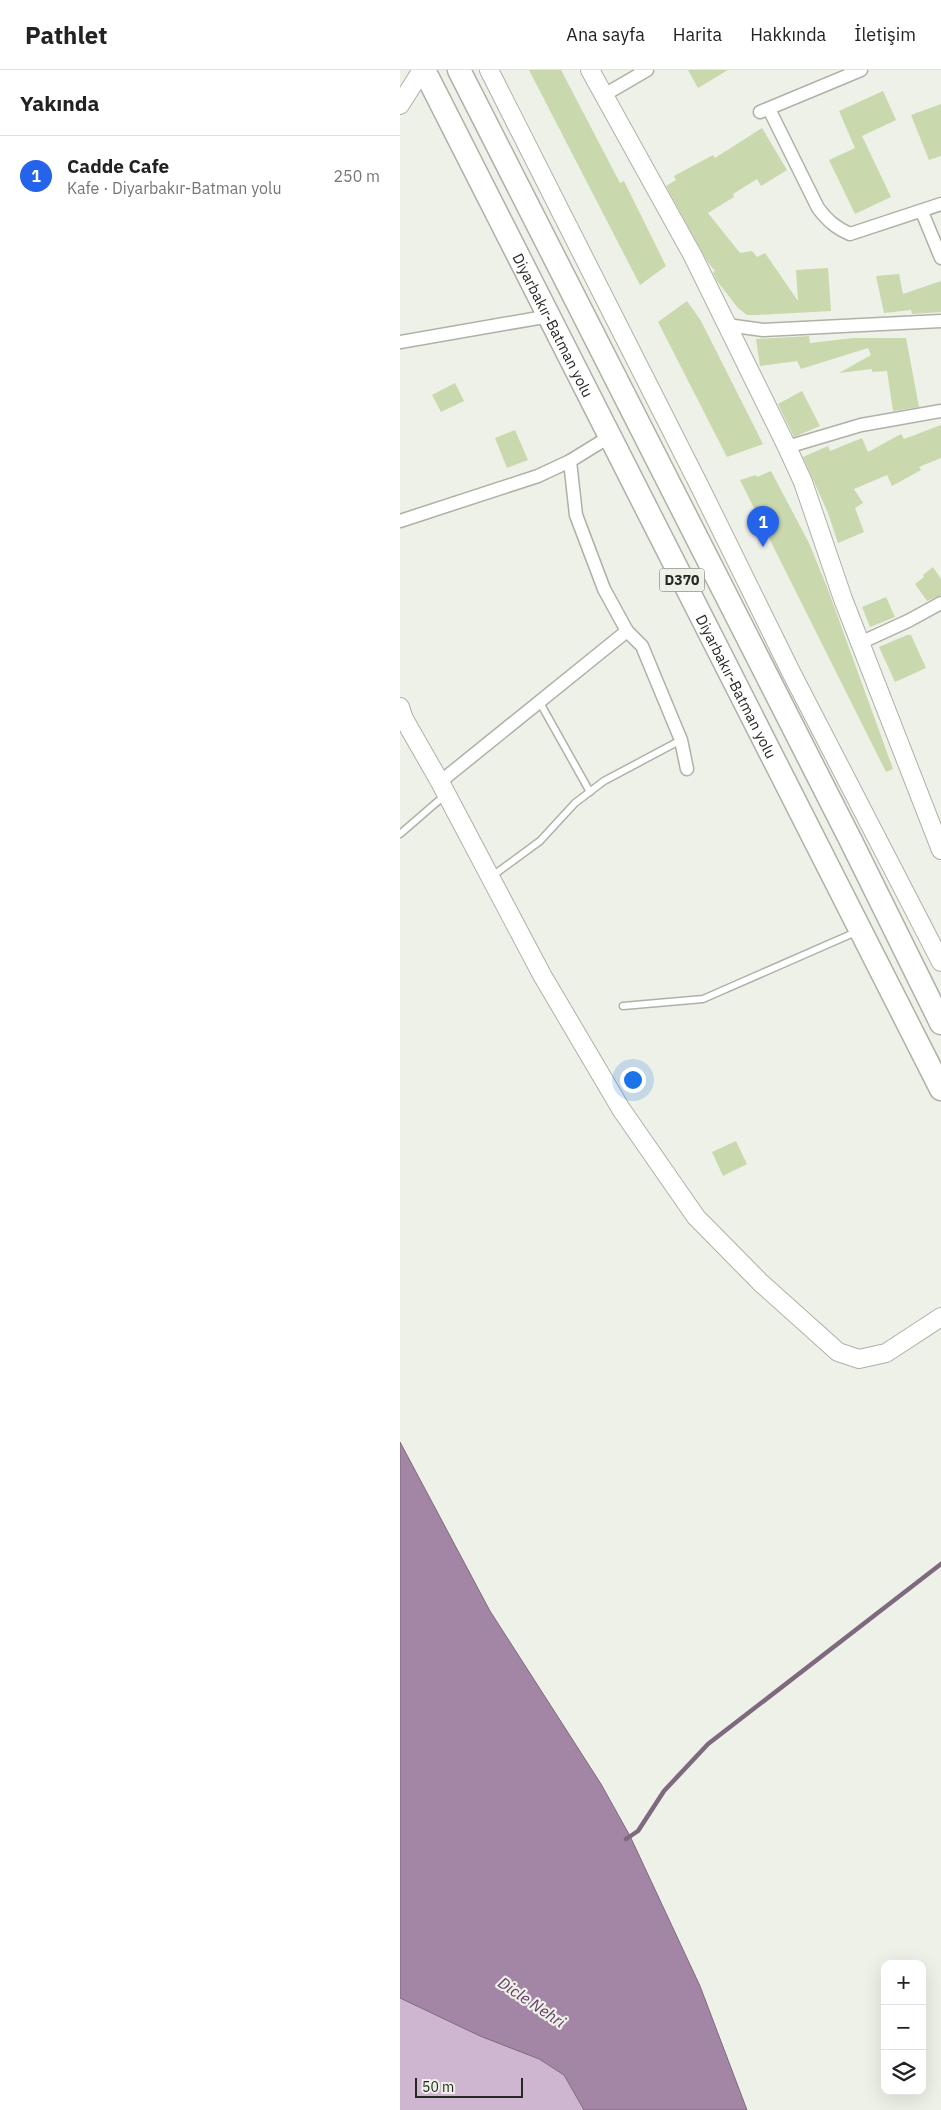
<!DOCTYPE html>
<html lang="tr">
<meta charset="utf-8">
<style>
body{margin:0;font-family:"IBM Plex Sans",sans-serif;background:#f2f2f2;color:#222}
.controls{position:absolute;right:15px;bottom:15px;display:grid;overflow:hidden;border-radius:10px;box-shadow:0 5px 20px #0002}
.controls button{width:45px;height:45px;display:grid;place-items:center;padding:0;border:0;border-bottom:1px solid #e0e0e0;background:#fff;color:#222;font:25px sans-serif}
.scale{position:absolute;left:15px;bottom:12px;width:108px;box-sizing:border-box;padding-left:5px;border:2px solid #262824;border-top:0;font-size:14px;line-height:18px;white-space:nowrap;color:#262824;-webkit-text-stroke:4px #eef1e7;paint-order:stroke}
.you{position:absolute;left:232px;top:1009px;width:18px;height:18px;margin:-12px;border:4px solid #fff;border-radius:50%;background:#1a73e8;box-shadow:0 0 0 8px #1a73e833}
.badge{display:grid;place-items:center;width:32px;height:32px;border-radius:50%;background:#2563eb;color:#fff;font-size:16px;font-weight:700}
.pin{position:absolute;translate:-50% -41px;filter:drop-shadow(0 1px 2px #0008)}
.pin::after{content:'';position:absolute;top:26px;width:18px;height:15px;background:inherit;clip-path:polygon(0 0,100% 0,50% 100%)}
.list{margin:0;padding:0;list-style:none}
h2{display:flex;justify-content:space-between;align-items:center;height:65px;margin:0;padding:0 20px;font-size:21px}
h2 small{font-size:16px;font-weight:400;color:#767676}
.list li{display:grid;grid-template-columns:32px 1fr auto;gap:15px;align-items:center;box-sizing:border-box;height:80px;padding:0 20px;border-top:1px solid #e0e0e0}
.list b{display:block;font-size:19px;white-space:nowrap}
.list p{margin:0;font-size:16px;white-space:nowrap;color:#767676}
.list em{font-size:16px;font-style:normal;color:#767676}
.icon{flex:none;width:28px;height:28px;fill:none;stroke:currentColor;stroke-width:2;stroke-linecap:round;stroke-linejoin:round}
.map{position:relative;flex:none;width:541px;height:2040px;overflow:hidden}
header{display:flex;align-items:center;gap:30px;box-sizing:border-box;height:70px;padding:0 25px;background:#fff;border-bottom:1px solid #e0e0e0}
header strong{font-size:24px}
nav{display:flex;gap:28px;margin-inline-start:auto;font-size:18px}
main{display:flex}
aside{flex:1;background:#fff}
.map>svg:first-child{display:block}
.green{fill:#ceb6d0}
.water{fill:#a385a5;stroke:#7e697e}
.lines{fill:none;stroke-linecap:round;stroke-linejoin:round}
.stream{stroke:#7e697e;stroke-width:4.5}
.building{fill:#cad8ad}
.lane-casing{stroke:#aeb1a7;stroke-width:9}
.street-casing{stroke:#aeb1a7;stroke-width:15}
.secondary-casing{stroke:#aeb1a7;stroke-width:20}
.highway-casing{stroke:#aeb1a7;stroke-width:25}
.lane{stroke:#fff;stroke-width:6}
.street{stroke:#fff;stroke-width:12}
.secondary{stroke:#fff;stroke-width:18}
.highway{stroke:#fff;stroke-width:22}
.labels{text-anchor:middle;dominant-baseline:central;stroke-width:4.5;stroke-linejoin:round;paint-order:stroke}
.shield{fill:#eef1e7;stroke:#62645e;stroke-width:1}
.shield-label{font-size:14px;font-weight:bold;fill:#262824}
.street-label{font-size:15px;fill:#262824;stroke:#eef1e7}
.water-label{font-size:16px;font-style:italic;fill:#643a68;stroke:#eef1e7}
</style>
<header>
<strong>Pathlet</strong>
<nav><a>Ana sayfa</a><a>Harita</a><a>Hakkında</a><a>İletişim</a></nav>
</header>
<main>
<aside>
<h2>Yakında<small></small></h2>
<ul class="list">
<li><span class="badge">1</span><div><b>Cadde Cafe</b><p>Kafe · Diyarbakır-Batman yolu</p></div><em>250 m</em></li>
</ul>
</aside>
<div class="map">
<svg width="541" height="2040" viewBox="0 0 541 2040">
<rect width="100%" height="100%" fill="#eef1e7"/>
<polygon class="green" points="0,1928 80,1966 138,1989 164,2005 184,2040 0,2040"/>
<polygon class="water" points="0,1372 90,1541 201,1714 230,1766 300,1916 347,2040 184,2040 164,2005 139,1989 80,1966 0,1928"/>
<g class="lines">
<polyline class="stream" points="226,1769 238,1761 264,1721 308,1674 541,1494"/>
</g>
<g class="building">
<polygon points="129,0 161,0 220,113 224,111 266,196 240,215"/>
<polygon points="288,0 328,0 298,18"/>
<polygon points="483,21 496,50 462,66 491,127 455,144 429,90 455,78 439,41"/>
<polygon points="541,34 541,86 529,90 511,45"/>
<polygon points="362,58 387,100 361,116 357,109 333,124 334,127 308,143 340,183 352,181 357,187 365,183 398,231 396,200 428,198 431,241 355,245 347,245 338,238 317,211 313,202 315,201 307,191 266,116 276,110 274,106 313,85 315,88"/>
<polygon points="499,204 503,224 541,211 541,242 512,244 511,240 484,243 476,206"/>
<polygon points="287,231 301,251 363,374 327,387 258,252"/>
<polygon points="409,266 410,273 453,268 506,268 519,337 493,341 487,301 472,302 472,299 439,303 471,285 468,278 401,299 397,291 360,296 356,269"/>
<polygon points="55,313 64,331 41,342 32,325"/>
<polygon points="402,321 420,356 394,367 378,334"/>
<polygon points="541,355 541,388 519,397 521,400 492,416 487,405 454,419 463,433 455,438 464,462 438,473 428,443 403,387 428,376 430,381 462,368 468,382 501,364 504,369"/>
<polygon points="115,360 128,390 107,398 95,368"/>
<polygon points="371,401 409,473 427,517 493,699 486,702 340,410 356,405 357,407"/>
<polygon points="533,497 541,509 541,525 527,531 515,514 524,507 523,505"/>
<polygon points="486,527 495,547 470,557 462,537"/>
<polygon points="507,565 511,565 526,598 495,612 479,577"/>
<polygon points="336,1071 347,1094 323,1106 312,1082"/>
</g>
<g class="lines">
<defs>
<g id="lane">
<polyline points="139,631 190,722"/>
<polyline points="0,764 44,726"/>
<polyline points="91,807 140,771 175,733 204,711 281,670"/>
<polyline points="223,936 303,929 456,862"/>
</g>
<g id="street">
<polyline points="204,25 247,0"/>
<path d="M369 39 418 138C428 151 436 158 450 164L541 134"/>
<polyline points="360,42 461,0"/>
<polyline points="522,142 541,188"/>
<polyline points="327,255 363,260 541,251"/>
<polyline points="0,272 150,246"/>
<polyline points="209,367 170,391 176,445 204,519 227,561 242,576 281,670 287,699"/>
<polyline points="387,377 461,355 541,341"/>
<polyline points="0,451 138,406 170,391"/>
<polyline points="462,572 508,551 541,533"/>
<polyline points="40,712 227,561"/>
</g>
<g id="secondary">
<polyline points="89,0 300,417 391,602 541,892"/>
<polyline points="190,0 293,186 387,377 403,412 443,529 541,780"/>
<polyline points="0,35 22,0"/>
<polyline points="0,637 4,649 40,712 142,905 221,1039 296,1147 361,1213 438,1282 459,1289 486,1283 541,1247"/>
</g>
<g id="highway">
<path id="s1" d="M24 0 541 1019"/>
<polyline points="59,0 450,769 541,953"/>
</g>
</defs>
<use href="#lane" class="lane-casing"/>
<use href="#street" class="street-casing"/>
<use href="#secondary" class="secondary-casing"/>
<use href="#highway" class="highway-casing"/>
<use href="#lane" class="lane"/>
<use href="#street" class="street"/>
<use href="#secondary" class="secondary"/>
<use href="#highway" class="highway"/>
</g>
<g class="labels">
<rect class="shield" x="259.5" y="498.5" width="45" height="23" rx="4"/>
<g class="shield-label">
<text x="282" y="510">D370</text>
</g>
<g class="street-label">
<text stroke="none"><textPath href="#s1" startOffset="286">Diyarbakır-Batman yolu</textPath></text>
<text stroke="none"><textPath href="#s1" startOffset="691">Diyarbakır-Batman yolu</textPath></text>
</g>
<g class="water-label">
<text transform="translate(132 1932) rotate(34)">Dicle Nehri</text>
</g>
</g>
</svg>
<div class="controls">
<button>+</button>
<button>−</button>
<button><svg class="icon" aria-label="layers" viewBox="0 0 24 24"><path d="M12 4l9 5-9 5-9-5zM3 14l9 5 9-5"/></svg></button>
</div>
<div class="scale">50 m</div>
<div class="you"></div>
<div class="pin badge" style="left:363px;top:477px">1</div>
</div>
</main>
